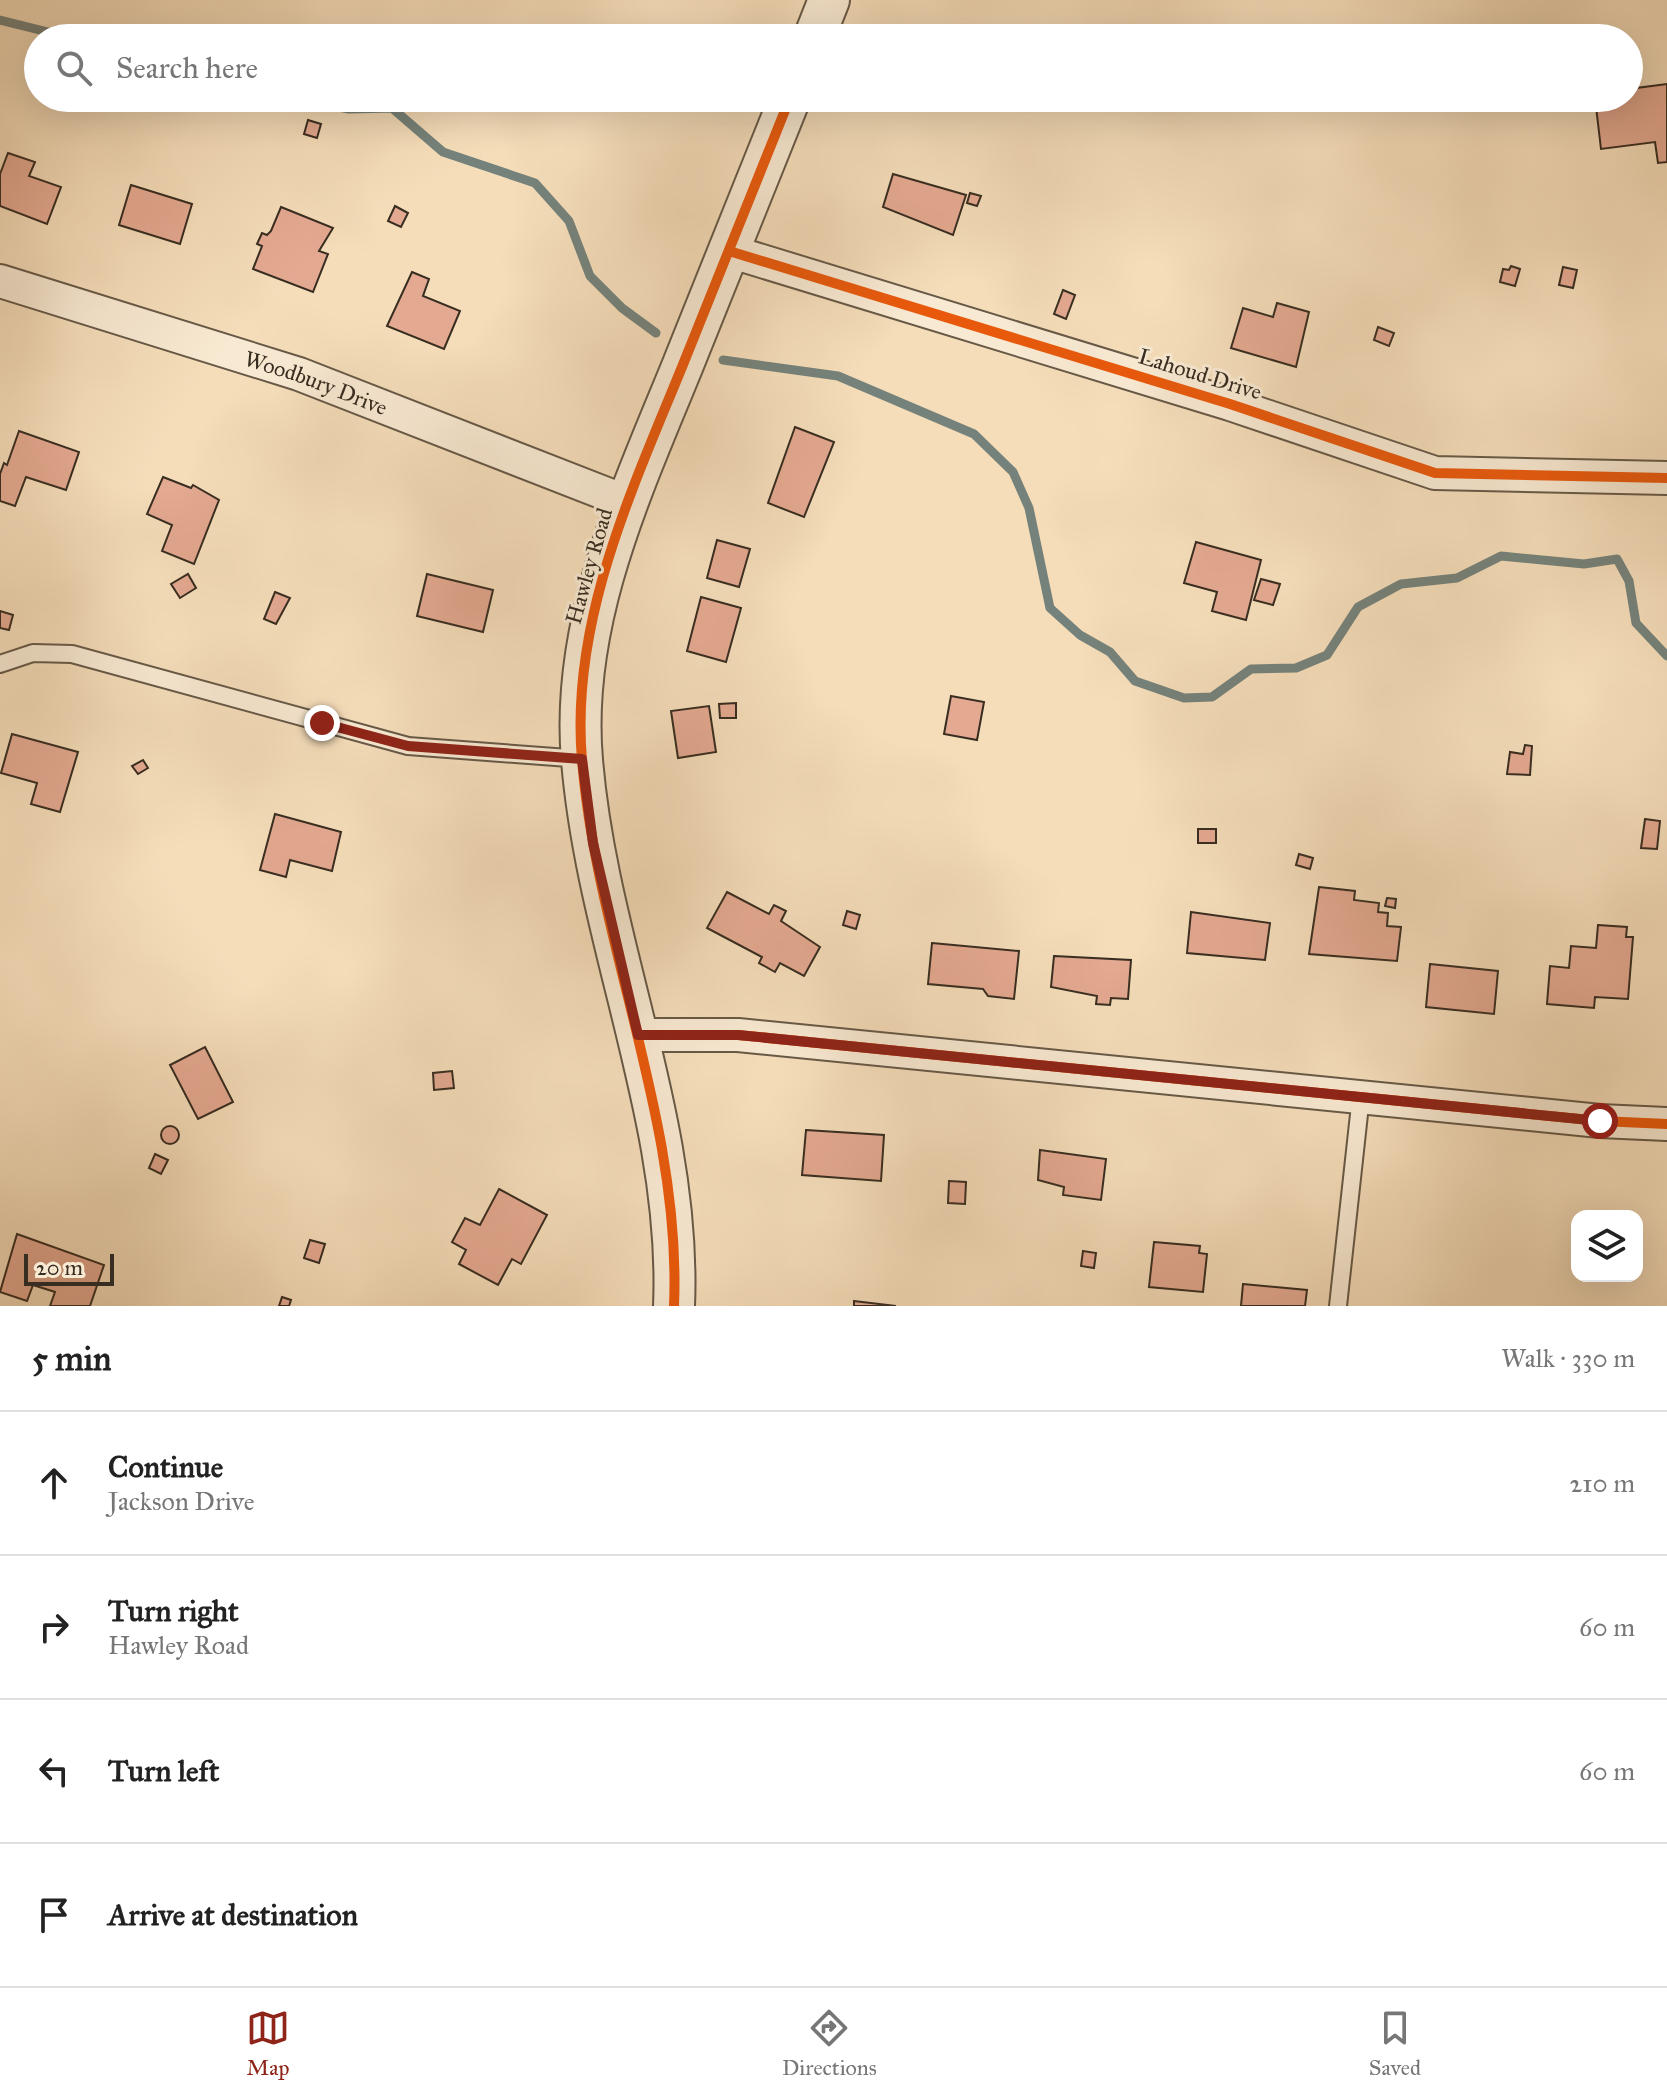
<!DOCTYPE html>
<meta charset="utf-8">
<style>
body{margin:0;font-family:"IM FELL Great Primer",serif;background:#f6f6f6;color:#222}
.controls{position:absolute;right:24px;bottom:24px;display:grid;overflow:hidden;border-radius:16px;box-shadow:0 8px 32px #0002}
.controls button{width:72px;height:72px;display:grid;place-items:center;padding:0;border:0;border-bottom:2px solid #e0e0e0;background:#fff;color:#222;font:40px sans-serif}
.scale{position:absolute;left:24px;bottom:20px;width:90px;box-sizing:border-box;padding-left:8px;border:4px solid #382d21;border-top:0;font-size:22px;line-height:28px;white-space:nowrap;color:#382d21;-webkit-text-stroke:6px #f8e9d2;paint-order:stroke}
.stop{position:absolute;width:24px;height:24px;margin:-18px;border:6px solid #8f2418;border-radius:50%;background:#fff}
.stop.end{background:#8f2418;border-color:#fff;box-shadow:0 2px 8px #0008}
.list{margin:0;padding:0;list-style:none}
h2{display:flex;justify-content:space-between;align-items:center;height:104px;margin:0;padding:0 32px;font-size:34px}
h2 small{font-size:26px;font-weight:400;color:#767676}
.list li{display:grid;grid-template-columns:52px 1fr auto;gap:24px;align-items:center;box-sizing:border-box;height:144px;padding:0 32px;border-top:2px solid #e0e0e0}
.list b{display:block;font-size:30px;white-space:nowrap}
.list p{margin:0;font-size:26px;white-space:nowrap;color:#767676}
.list em{font-size:26px;font-style:normal;color:#767676}
.icon{flex:none;width:44px;height:44px;fill:none;stroke:currentColor;stroke-width:2;stroke-linecap:round;stroke-linejoin:round}
.map{position:relative;flex:none;width:1667px;height:1306px;overflow:hidden}
.search{position:absolute;background:#fff;box-shadow:0 8px 32px #0002;left:24px;right:24px;top:24px;height:88px;display:flex;align-items:center;gap:20px;box-sizing:border-box;padding:0 28px;border-radius:44px;color:#767676;font-size:30px}
.sheet{height:680px;background:#fff}
nav{display:flex;justify-content:space-around;align-items:center;box-sizing:border-box;height:112px;border-top:2px solid #e0e0e0;background:#fff;font-size:22px;color:#767676}
nav a{display:grid;justify-items:center;gap:4px}
nav .on{color:#8f2418}
.map>svg:first-child{display:block}
.lines{fill:none;stroke-linecap:round;stroke-linejoin:round}
.stream{stroke:#75827b;stroke-width:9}
.building{fill:#e4a991;stroke:#382d21;stroke-width:2}
.service-casing{stroke:#675947;stroke-width:20}
.minor-casing{stroke:#675947;stroke-width:36}
.tertiary-casing{stroke:#675947;stroke-width:44}
.service{stroke:#f8e9d2;stroke-width:16}
.minor{stroke:#f8e9d2;stroke-width:32}
.tertiary{stroke:#f8e9d2;stroke-width:40}
.cycleway-casing{stroke:#f8e9d2;stroke-width:15}
.cycleway{stroke:#e8590c;stroke-width:10}
.route{stroke:#8f2418;stroke-width:10}
.labels{text-anchor:middle;dominant-baseline:central;stroke-width:6;stroke-linejoin:round;paint-order:stroke}
.street-label{font-size:22px;fill:#382d21;stroke:#f8e9d2}
</style>
<div class="map">
<svg width="1667" height="1306" viewBox="0 0 1667 1306">
<rect width="100%" height="100%" fill="#f5ddba"/>
<filter id="stains"><feTurbulence type="fractalNoise" baseFrequency=".0025" numOctaves="4"/><feColorMatrix values="0 0 0 0 .2 0 0 0 0 .09 0 0 0 0 .02 0 0 0 .5 -.17"/></filter>
<radialGradient id="worn" r=".72"><stop offset=".6" stop-color="#630" stop-opacity="0"/><stop offset="1" stop-color="#630" stop-opacity=".3"/></radialGradient>
<g class="lines">
<g class="stream">
<polyline points="0,20 72,38"/>
<polyline points="292,98 349,109 392,108 443,152 535,183 569,221 590,276 622,308 656,333"/>
<polyline points="723,360 838,376 974,434 1013,472 1029,508 1050,608 1080,635 1110,652 1135,681 1184,698 1212,697 1251,669 1296,668 1327,655 1358,607 1401,584 1457,578 1501,556 1584,564 1617,559 1629,581 1636,623 1667,656"/>
</g>
</g>
<g class="building">
<polygon points="1667,84 1667,162 1658,163 1655,142 1601,149 1595,98 1629,98 1629,89"/>
<polygon points="308,120 321,124 317,138 304,134"/>
<polygon points="8,153 35,162 29,176 61,187 47,224 0,206 0,174"/>
<polygon points="893,174 966,195 953,235 883,207"/>
<polygon points="131,185 192,204 180,244 119,225"/>
<polygon points="970,193 981,196 977,206 967,203"/>
<polygon points="395,206 408,213 401,227 388,221"/>
<polygon points="281,207 333,228 319,251 328,254 313,292 253,269 262,246 257,244 262,233 267,235 271,231"/>
<polygon points="1511,266 1520,269 1515,286 1500,282 1503,269 1509,270"/>
<polygon points="1563,267 1577,270 1573,288 1559,285"/>
<polygon points="412,272 429,279 423,296 460,311 444,349 387,326"/>
<polygon points="1063,290 1075,295 1066,319 1054,314"/>
<polygon points="1277,303 1309,312 1296,367 1231,348 1243,308 1273,317"/>
<polygon points="1378,327 1394,333 1389,346 1374,340"/>
<polygon points="795,427 834,442 804,517 768,503"/>
<polygon points="19,431 79,452 66,490 26,477 15,506 0,501 0,474 4,463 7,465"/>
<polygon points="163,477 191,488 193,485 219,500 194,564 162,551 172,525 147,514"/>
<polygon points="717,540 750,549 739,587 707,578"/>
<polygon points="1196,542 1261,560 1246,620 1212,611 1217,592 1184,583"/>
<polygon points="188,574 196,588 180,598 171,584"/>
<polygon points="427,574 493,590 483,632 417,616"/>
<polygon points="1261,579 1280,584 1273,605 1254,600"/>
<polygon points="275,592 290,598 276,624 264,619"/>
<polygon points="701,597 741,608 726,662 687,651"/>
<polygon points="0,611 13,615 9,630 0,628"/>
<polygon points="951,696 984,702 977,740 944,734"/>
<polygon points="736,703 736,718 720,718 719,704"/>
<polygon points="709,706 716,752 678,758 671,711"/>
<polygon points="12,734 78,752 60,812 31,804 37,783 1,773"/>
<polygon points="1525,745 1532,746 1530,775 1507,774 1510,752 1523,754"/>
<polygon points="143,760 148,768 138,774 132,766"/>
<polygon points="275,814 341,832 332,871 290,860 286,877 260,870"/>
<polygon points="1645,819 1660,821 1657,849 1641,848"/>
<rect x="1198" y="829" width="18" height="14"/>
<polygon points="1299,854 1313,858 1310,869 1296,865"/>
<polygon points="1319,887 1355,891 1354,900 1379,903 1378,912 1388,913 1387,926 1401,927 1397,961 1309,954"/>
<polygon points="727,892 769,914 774,905 786,911 781,921 820,947 804,976 780,963 775,972 759,963 762,957 707,928"/>
<polygon points="1387,898 1396,899 1395,908 1385,906"/>
<polygon points="847,911 860,915 856,929 843,925"/>
<polygon points="1191,912 1270,923 1265,960 1187,953"/>
<polygon points="1598,925 1627,927 1626,937 1633,937 1628,999 1595,997 1594,1008 1547,1004 1550,966 1569,968 1571,946 1596,948"/>
<polygon points="932,943 1019,951 1014,999 988,996 983,989 928,984"/>
<polygon points="1054,956 1131,960 1128,999 1111,998 1110,1005 1096,1004 1097,996 1051,987"/>
<polygon points="1430,964 1498,971 1494,1014 1426,1007"/>
<polygon points="205,1047 233,1102 198,1119 170,1065"/>
<polygon points="452,1071 454,1088 434,1090 433,1073"/>
<circle cx="170" cy="1135" r="9"/>
<polygon points="806,1130 884,1135 881,1181 802,1175"/>
<polygon points="1040,1150 1106,1159 1101,1200 1063,1195 1064,1187 1038,1180"/>
<polygon points="155,1154 168,1160 161,1174 149,1168"/>
<polygon points="949,1181 966,1182 965,1204 948,1203"/>
<polygon points="499,1189 547,1215 521,1264 512,1259 498,1285 459,1264 466,1250 452,1242 465,1218 480,1225"/>
<polygon points="17,1234 104,1265 90,1306 50,1306 55,1292 33,1285 27,1301 0,1292"/>
<polygon points="310,1240 325,1244 319,1263 304,1258"/>
<polygon points="1154,1242 1200,1246 1199,1253 1207,1254 1203,1292 1149,1287"/>
<polygon points="1083,1251 1096,1253 1094,1268 1081,1266"/>
<polygon points="1243,1284 1307,1290 1305,1306 1241,1306"/>
<polygon points="282,1297 291,1300 289,1306 279,1306"/>
<polygon points="854,1301 896,1306 854,1306"/>
</g>
<g class="lines">
<defs>
<g id="service">
<polyline points="0,664 33,653 72,654 408,746 582,759"/>
<polyline points="1338,1306 1361,1096"/>
</g>
<g id="minor">
<polyline points="729,251 1230,404 1435,473 1667,478"/>
<path id="s1" d="M0 281 299 374 627 502"/>
<polyline points="638,1035 738,1035 1600,1121 1667,1124"/>
</g>
<g id="tertiary">
<polyline points="814,38 829,0"/>
<path d="M674 1306C682 1120 597 943 582 760 570 622 631 492 682 367 718 278 754 188 790 98"/>
</g>
</defs>
<use href="#service" class="service-casing"/>
<use href="#minor" class="minor-casing"/>
<use href="#tertiary" class="tertiary-casing"/>
<use href="#service" class="service"/>
<use href="#minor" class="minor"/>
<use href="#tertiary" class="tertiary"/>
<defs>
<g id="cycleway">
<polyline points="729,251 1230,404 1435,473 1667,478"/>
<polyline points="638,1035 738,1035 1600,1121 1667,1124"/>
<path d="M674 1306C682 1120 597 943 582 760 570 622 631 492 682 367 718 278 754 188 790 98"/>
</g>
</defs>
<use href="#cycleway" class="cycleway-casing"/>
<use href="#cycleway" class="cycleway"/>
</g>
<g class="lines">
<polyline class="route" points="322,723 408,746 582,759 593,843 638,1035 738,1035 1600,1121"/>
</g>
<g class="labels">
<g class="street-label">
<text transform="translate(1200 374) rotate(17)">Lahoud Drive</text>
<text stroke="none"><textPath href="#s1" startOffset="332">Woodbury Drive</textPath></text>
<text transform="translate(589 566) rotate(-74)">Hawley Road</text>
</g>
</g>
<rect width="100%" height="100%" filter="url(#stains)"/>
<rect width="100%" height="100%" fill="url(#worn)"/>
</svg>
<div class="controls">
<button><svg class="icon" aria-label="layers" viewBox="0 0 24 24"><path d="M12 4l9 5-9 5-9-5zM3 14l9 5 9-5"/></svg></button>
</div>
<div class="scale">20 m</div>
<div class="stop" style="left:1600px;top:1121px"></div>
<div class="stop end" style="left:322px;top:723px"></div>
<div class="search"><svg class="icon" aria-label="search" viewBox="0 0 24 24"><circle cx="10" cy="10" r="6"/><path d="M15 15l6 6"/></svg>Search here</div>
</div>
<section class="sheet">
<h2>5 min<small>Walk · 330 m</small></h2>
<ul class="list">
<li><svg class="icon" aria-label="ahead" viewBox="0 0 24 24"><path d="M12 20V5M6 11l6-6 6 6"/></svg><div><b>Continue</b><p>Jackson Drive</p></div><em>210 m</em></li>
<li><svg class="icon" aria-label="right" viewBox="0 0 24 24"><path d="M7 20v-9h11M14 6l5 5-5 5"/></svg><div><b>Turn right</b><p>Hawley Road</p></div><em>60 m</em></li>
<li><svg class="icon" aria-label="left" viewBox="0 0 24 24"><path d="M17 20v-9H6M10 6l-5 5 5 5"/></svg><div><b>Turn left</b></div><em>60 m</em></li>
<li><svg class="icon" aria-label="arrive" viewBox="0 0 24 24"><path d="M6 21V4h12l-3 4 3 4H6"/></svg><div><b>Arrive at destination</b></div></li>
</ul>
</section>
<nav>
<a class="on"><svg class="icon" aria-label="map" viewBox="0 0 24 24"><path d="M3 6l6-2 6 2 6-2v14l-6 2-6-2-6 2zM9 4v14M15 6v14"/></svg>Map</a>
<a><svg class="icon" aria-label="directions" viewBox="0 0 24 24"><path d="M12 3l9 9-9 9-9-9zM9 14v-3h6M13 9l2 2-2 2"/></svg>Directions</a>
<a><svg class="icon" aria-label="saved" viewBox="0 0 24 24"><path d="M7 4h10v16l-5-4-5 4z"/></svg>Saved</a>
</nav>
